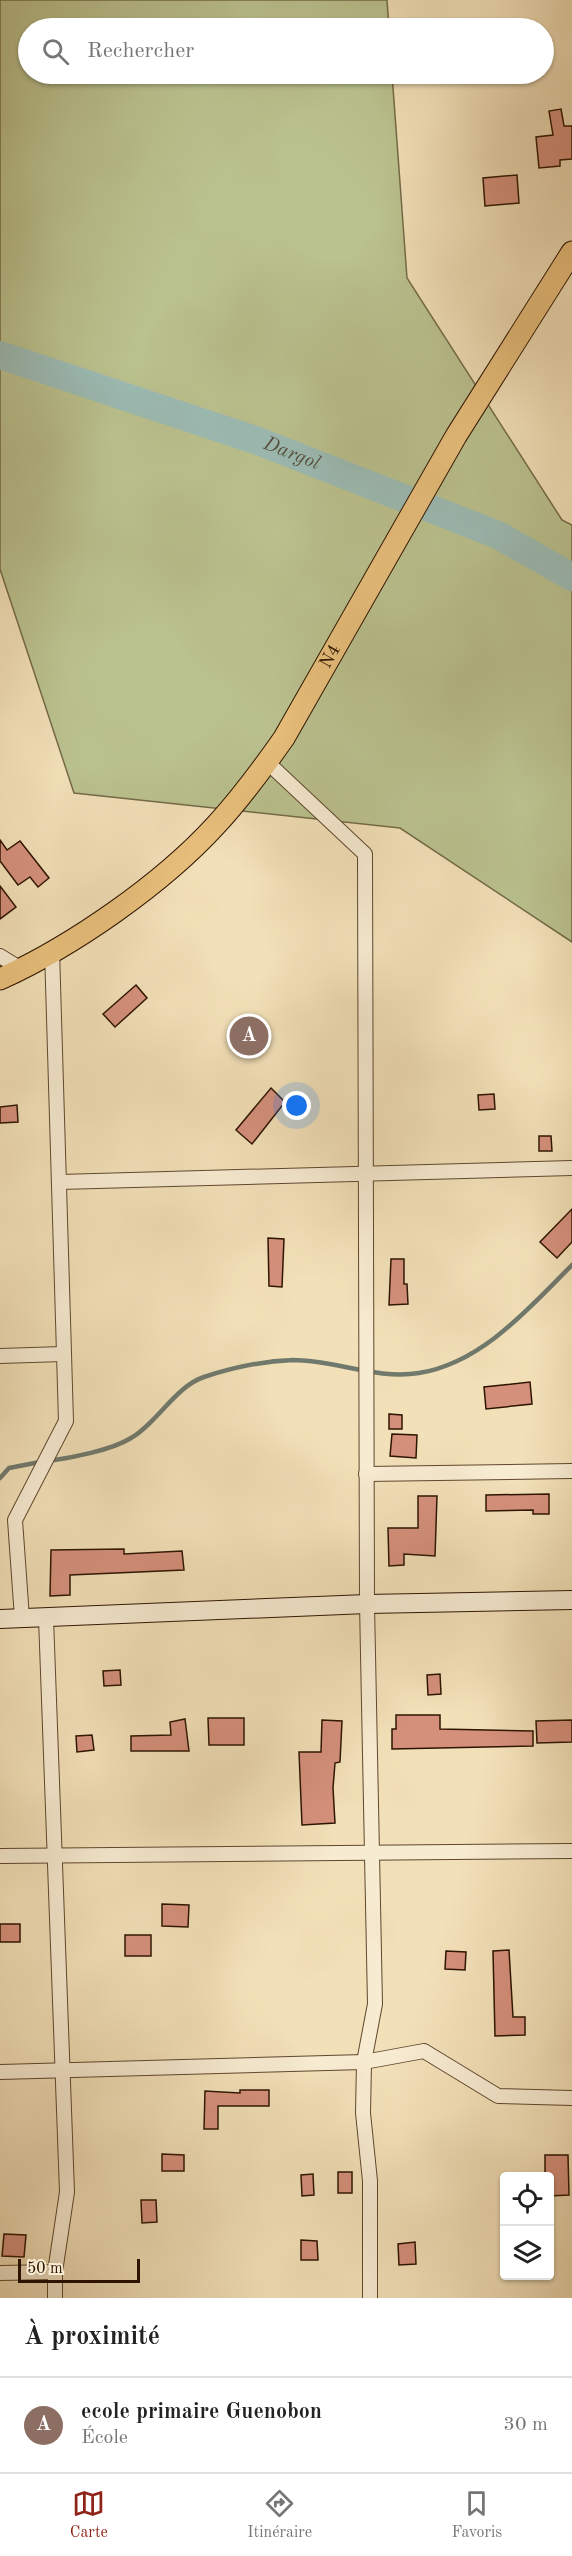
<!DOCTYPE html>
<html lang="fr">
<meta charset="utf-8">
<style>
body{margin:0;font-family:"Old Standard TT",serif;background:#f2f2f2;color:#222}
.controls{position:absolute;right:18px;bottom:18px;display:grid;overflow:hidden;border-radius:6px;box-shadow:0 2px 4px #0004}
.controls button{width:54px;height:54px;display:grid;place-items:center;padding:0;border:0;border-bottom:2px solid #e0e0e0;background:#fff;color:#222;font:30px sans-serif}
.scale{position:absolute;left:18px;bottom:15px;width:122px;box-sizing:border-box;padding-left:6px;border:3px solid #2e1400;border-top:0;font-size:16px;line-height:21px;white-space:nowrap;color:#2e1400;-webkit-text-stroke:4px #f7ebd1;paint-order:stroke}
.you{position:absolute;left:297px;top:1106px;width:21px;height:21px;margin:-15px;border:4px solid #fff;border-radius:50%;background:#1a73e8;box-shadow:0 0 0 9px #1a73e833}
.badge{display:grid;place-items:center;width:39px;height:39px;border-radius:50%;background:#8f2418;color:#fff;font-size:20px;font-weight:700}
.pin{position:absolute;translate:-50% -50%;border:3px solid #fff;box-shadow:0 2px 6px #0006}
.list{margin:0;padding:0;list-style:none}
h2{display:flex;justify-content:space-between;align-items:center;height:78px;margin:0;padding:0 24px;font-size:26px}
h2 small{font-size:20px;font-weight:400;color:#767676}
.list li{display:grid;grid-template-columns:39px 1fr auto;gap:18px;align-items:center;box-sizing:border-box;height:96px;padding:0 24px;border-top:2px solid #e0e0e0}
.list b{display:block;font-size:22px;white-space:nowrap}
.list p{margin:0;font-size:20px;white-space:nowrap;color:#767676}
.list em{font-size:20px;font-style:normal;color:#767676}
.icon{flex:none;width:33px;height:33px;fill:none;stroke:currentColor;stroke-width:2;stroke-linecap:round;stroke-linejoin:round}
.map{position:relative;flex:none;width:572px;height:2298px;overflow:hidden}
.search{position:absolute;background:#fff;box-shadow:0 2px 4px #0004;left:18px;right:18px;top:18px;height:66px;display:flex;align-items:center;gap:15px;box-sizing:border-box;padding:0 21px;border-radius:33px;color:#767676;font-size:22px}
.sheet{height:174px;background:#fff}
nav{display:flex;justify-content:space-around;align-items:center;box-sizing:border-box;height:84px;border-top:2px solid #e0e0e0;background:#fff;font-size:16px;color:#767676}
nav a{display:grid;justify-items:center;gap:3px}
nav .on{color:#8f2418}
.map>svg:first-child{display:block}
.green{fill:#bac28f;stroke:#746b48;stroke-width:1.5}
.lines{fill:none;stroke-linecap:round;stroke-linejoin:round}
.stream{stroke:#70796d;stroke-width:4.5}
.river{stroke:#9cbcb5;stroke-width:28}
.building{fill:#d5907c;stroke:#2e1400;stroke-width:1.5}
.street-casing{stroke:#5f472e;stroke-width:16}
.secondary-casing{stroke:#2e1400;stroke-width:20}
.primary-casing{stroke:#2e1400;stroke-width:23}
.street{stroke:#f7ebd1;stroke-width:14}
.secondary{stroke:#f7ebd1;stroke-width:18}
.primary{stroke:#e9c07c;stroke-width:21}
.labels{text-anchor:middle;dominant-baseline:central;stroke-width:5;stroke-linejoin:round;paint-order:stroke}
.street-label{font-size:18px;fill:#2e1400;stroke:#f7ebd1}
.water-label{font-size:20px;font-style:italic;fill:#544f3f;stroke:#f7ebd1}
</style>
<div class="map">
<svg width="572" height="2298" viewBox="0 0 572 2298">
<rect width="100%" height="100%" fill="#f2e0b8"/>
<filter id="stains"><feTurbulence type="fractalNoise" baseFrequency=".00333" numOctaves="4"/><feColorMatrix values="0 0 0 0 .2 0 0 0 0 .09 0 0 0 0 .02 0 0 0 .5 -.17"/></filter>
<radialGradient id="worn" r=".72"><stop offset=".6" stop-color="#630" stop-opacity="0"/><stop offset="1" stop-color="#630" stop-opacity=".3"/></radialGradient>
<polygon class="green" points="0,0 387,0 389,28 28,28 28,74 392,74 407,278 562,520 572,525 572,942 400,828 74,793 0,569"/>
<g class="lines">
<g class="stream">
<path d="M48 1461C71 1458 112 1450 131 1438 156 1424 176 1386 204 1377 231 1368 264 1361 293 1360 335 1360 377 1380 419 1373 482 1363 529 1308 572 1265"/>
<polyline points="0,1478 9,1468 40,1462"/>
</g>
<path class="river" id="s1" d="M0 355 258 441 498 535 572 577"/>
</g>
<g class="building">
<polygon points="561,109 564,126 572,126 572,159 560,160 560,166 539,168 536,137 553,135 549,111"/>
<polygon points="517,175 519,203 485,206 483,178"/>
<polygon points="0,840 7,850 20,841 49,878 38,887 30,877 18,885 0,861"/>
<polygon points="0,886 16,907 0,919"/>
<polygon points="136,985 147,998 115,1027 103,1014"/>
<polygon points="271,1088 285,1102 252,1144 236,1130"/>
<polygon points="494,1094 495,1109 479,1110 478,1095"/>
<polygon points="17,1105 18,1122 0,1123 0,1107"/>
<polygon points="539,1136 551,1136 552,1151 539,1151"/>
<polygon points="572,1209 572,1242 557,1258 540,1242"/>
<polygon points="268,1238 284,1239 282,1287 269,1286"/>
<polygon points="391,1259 404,1259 404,1284 407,1284 408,1304 389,1305"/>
<polygon points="530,1382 532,1404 486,1409 484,1387"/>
<polygon points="389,1414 402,1415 402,1429 389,1429"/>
<polygon points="392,1434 417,1435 416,1458 390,1456"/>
<polygon points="549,1494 549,1514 533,1514 533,1510 486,1511 486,1495"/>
<polygon points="418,1496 437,1496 435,1556 404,1554 404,1565 389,1566 388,1528 418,1528"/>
<polygon points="124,1549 124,1554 182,1551 184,1570 70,1575 70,1595 50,1596 51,1550"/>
<polygon points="120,1670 121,1685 104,1686 103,1671"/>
<polygon points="440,1674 441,1694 428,1695 427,1675"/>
<polygon points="396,1715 440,1715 440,1729 533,1731 533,1746 392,1749 392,1729 396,1729"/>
<polygon points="208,1718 244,1718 244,1745 209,1745"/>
<polygon points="185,1719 189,1751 131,1751 131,1736 171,1735 170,1722"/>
<polygon points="322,1720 342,1721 340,1762 335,1763 333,1788 335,1823 302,1825 299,1752 321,1752"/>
<polygon points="572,1720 572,1742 537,1743 536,1721"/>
<polygon points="92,1735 94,1750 77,1752 76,1736"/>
<polygon points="162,1904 189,1905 188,1927 162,1926"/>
<rect x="0" y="1924" width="20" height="18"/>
<rect x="125" y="1935" width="26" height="21"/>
<polygon points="509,1950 513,2017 525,2017 525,2035 495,2036 493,1951"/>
<polygon points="446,1951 466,1952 465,1970 445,1969"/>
<polygon points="240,2090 269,2090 269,2106 218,2106 218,2129 204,2129 205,2091 240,2093"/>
<polygon points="162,2154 184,2155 184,2171 162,2171"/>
<polygon points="545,2155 568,2155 569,2195 549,2196 549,2176 545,2176"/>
<rect x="338" y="2172" width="14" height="21"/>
<polygon points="313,2174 314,2195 302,2196 301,2175"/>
<polygon points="141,2200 156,2200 157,2222 142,2223"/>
<polygon points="4,2234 26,2235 24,2257 2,2256"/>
<polygon points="301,2240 317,2241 318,2260 301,2260"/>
<polygon points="415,2242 416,2264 399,2265 398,2244"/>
</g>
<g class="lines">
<defs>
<g id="street">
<polyline points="267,762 365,854 367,1604 375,2004 364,2062 363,2113 370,2181 370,2298"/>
<polyline points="0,956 21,969"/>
<polyline points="59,1182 572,1168"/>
<polyline points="0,1356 63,1354"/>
<polyline points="366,1474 572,1471"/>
<polyline points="22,1618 15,1520 66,1421 52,950"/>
<polyline points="46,1618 67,2192 55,2272 55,2298"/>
<polyline points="0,1856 572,1851"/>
<polyline points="0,2072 364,2062 424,2051 498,2096 572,2098"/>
<polyline points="0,2273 55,2272"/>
</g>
<polyline id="secondary" points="0,1619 367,1604 572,1600"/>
<g id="primary">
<path id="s2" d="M0 979C73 946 162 884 216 825 241 798 263 768 284 738L456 436 572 252"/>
</g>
</defs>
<use href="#street" class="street-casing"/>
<use href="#secondary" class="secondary-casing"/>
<use href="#primary" class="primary-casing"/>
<use href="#street" class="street"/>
<use href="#secondary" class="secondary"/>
<use href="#primary" class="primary"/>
</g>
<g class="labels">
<g class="street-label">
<text stroke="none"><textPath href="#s2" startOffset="471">N4</textPath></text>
</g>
<g class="water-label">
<text stroke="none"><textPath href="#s1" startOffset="308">Dargol</textPath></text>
</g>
</g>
<rect width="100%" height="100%" filter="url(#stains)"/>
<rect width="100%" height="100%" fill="url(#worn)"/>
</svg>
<div class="controls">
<button><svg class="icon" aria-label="locate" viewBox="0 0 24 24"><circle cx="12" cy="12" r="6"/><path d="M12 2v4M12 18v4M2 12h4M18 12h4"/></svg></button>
<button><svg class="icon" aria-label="layers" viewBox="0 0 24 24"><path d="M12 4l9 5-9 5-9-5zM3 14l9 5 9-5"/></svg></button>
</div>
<div class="scale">50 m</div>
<div class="you"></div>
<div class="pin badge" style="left:249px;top:1036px;background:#8d6e63">A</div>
<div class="search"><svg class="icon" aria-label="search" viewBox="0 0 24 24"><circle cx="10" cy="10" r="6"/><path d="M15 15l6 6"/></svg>Rechercher</div>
</div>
<section class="sheet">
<h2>À proximité<small></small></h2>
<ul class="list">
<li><span class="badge" style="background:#8d6e63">A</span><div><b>ecole primaire Guenobon</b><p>École</p></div><em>30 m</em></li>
</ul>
</section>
<nav>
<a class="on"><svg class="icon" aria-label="map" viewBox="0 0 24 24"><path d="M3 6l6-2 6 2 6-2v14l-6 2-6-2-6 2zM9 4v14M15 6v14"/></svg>Carte</a>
<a><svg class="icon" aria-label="directions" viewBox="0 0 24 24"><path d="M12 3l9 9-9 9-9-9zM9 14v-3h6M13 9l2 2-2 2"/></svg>Itinéraire</a>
<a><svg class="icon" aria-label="saved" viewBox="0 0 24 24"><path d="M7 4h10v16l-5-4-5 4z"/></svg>Favoris</a>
</nav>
